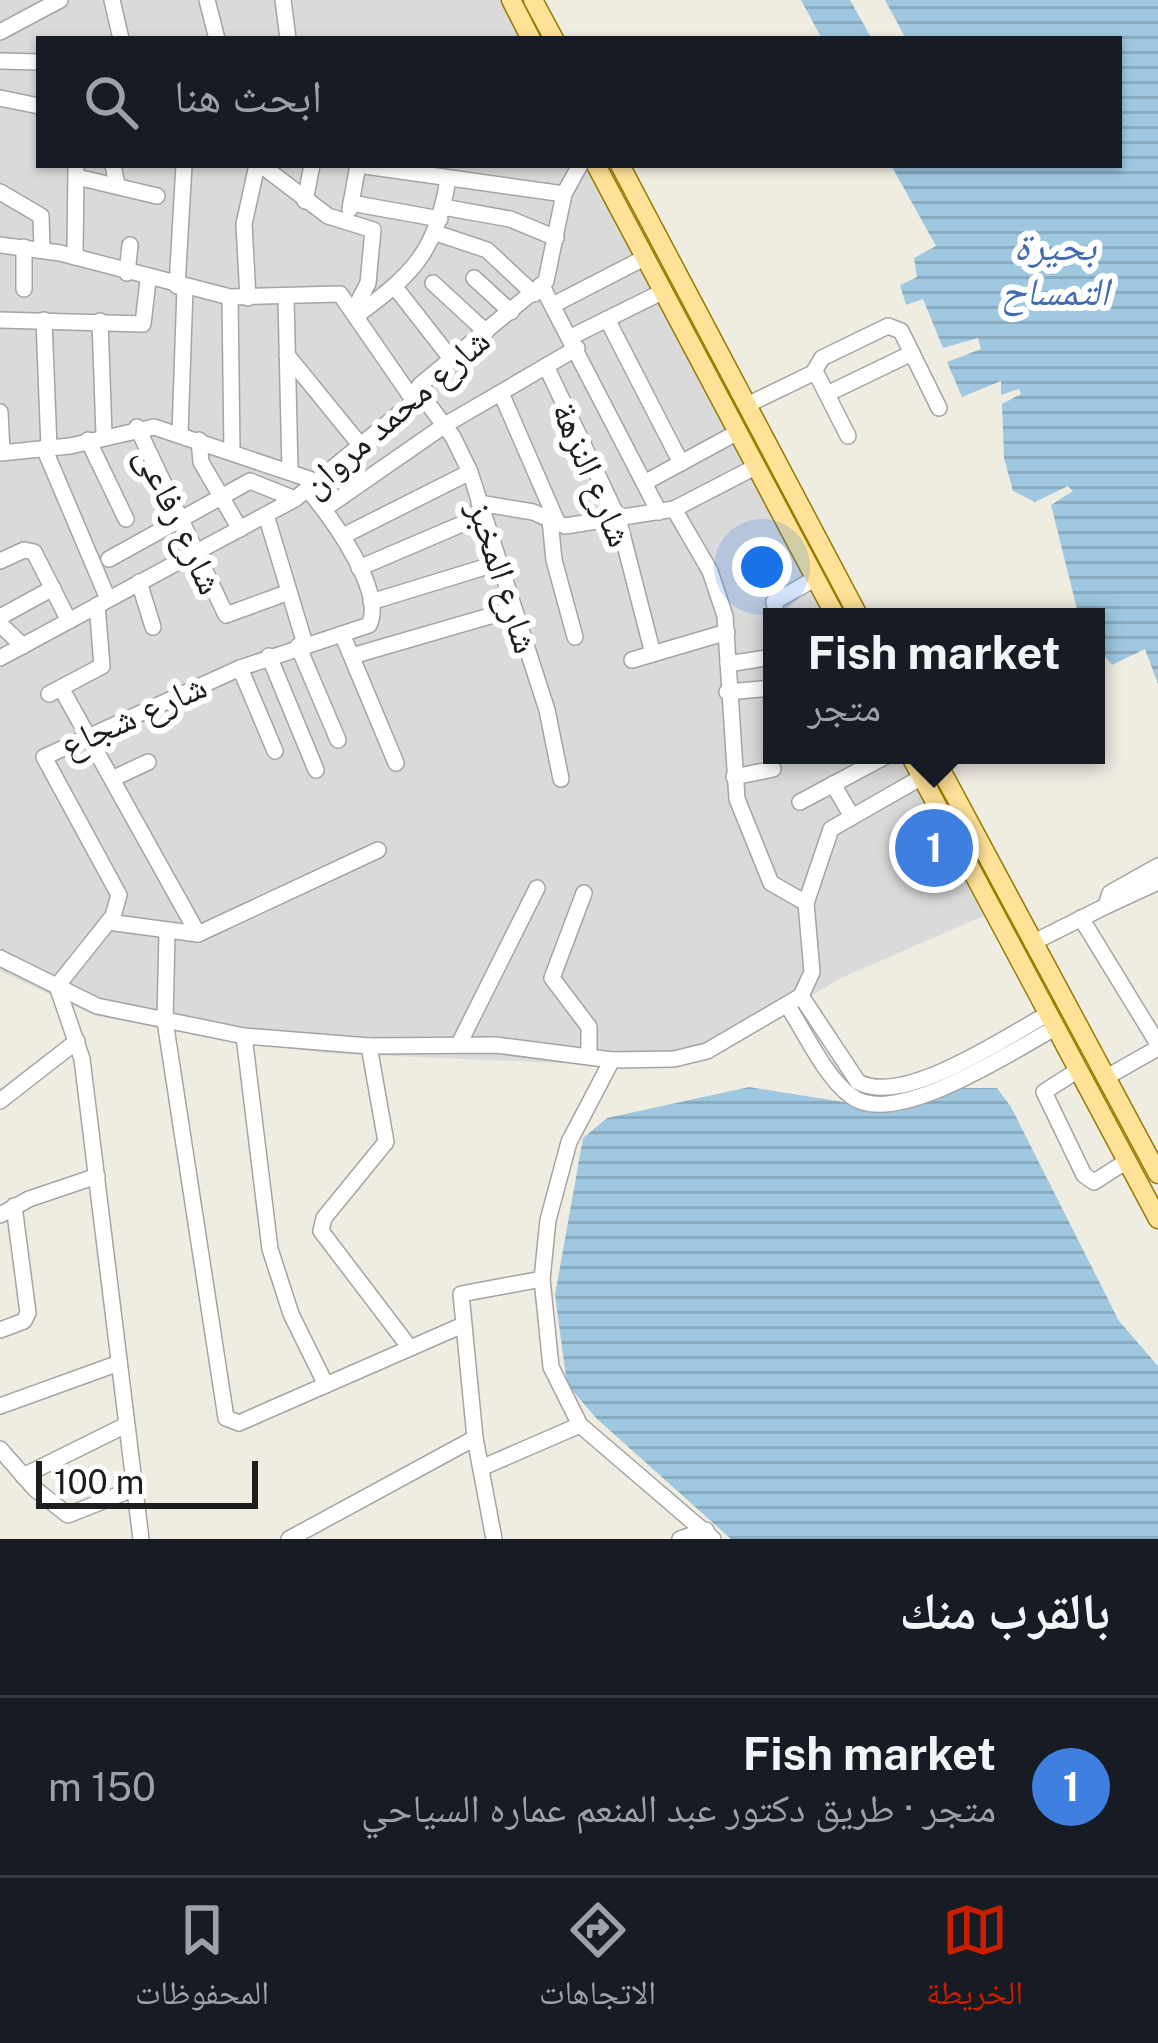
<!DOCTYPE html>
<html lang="ar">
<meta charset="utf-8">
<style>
body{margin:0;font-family:"Public Sans","Noto Naskh Arabic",sans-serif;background:#20242c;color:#f1f3f6;direction:rtl}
.scale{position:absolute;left:36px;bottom:30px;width:222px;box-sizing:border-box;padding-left:12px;border:6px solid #1d1d1d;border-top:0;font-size:33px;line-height:42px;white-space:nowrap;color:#1d1d1d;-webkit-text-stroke:9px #fff;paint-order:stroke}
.you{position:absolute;left:762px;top:567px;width:42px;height:42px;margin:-30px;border:9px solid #fff;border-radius:50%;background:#1a73e8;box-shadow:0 0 0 18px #1a73e833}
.badge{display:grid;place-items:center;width:78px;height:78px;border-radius:50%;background:#ca1e00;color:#fff;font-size:39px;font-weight:700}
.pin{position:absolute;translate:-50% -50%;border:6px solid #fff;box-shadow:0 3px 12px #0006}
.popup{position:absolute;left:763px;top:608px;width:342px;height:156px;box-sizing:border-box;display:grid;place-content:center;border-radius:0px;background:#171b24;filter:drop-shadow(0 3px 9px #0005);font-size:39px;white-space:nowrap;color:#9ea1a6}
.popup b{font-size:45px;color:#f1f3f6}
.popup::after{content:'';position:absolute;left:50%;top:100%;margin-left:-24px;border:24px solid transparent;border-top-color:#171b24}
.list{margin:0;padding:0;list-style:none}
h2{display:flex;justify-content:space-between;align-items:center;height:156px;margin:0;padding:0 48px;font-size:51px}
h2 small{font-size:39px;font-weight:400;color:#9ea1a6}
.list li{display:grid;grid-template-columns:78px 1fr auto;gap:36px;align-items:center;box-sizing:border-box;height:180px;padding:0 48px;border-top:3px solid #363941}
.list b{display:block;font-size:45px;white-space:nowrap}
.list p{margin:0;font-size:39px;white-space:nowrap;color:#9ea1a6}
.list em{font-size:39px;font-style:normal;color:#9ea1a6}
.icon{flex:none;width:66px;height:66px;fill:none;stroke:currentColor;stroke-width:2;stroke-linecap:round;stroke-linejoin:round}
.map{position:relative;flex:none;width:1158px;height:1539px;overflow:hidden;direction:ltr}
.search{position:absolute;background:#171b24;box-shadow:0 3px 9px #0004;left:36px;right:36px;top:36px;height:132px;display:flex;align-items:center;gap:30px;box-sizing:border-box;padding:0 42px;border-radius:0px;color:#9ea1a6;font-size:45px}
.sheet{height:336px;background:#171b24}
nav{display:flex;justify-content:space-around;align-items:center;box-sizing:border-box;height:168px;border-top:3px solid #363941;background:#171b24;font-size:33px;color:#9ea1a6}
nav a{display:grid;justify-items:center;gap:6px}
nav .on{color:#ca1e00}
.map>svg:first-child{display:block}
.residential{fill:#dbdada}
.water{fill:url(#water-rules)}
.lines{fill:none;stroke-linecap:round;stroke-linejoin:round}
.minor-casing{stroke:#a4a4a4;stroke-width:18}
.major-casing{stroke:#967b00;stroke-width:21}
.minor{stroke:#fff;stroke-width:15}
.major{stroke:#ffe197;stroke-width:18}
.labels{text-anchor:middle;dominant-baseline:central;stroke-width:12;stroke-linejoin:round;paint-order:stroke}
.street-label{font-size:36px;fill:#1d1d1d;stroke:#fff}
.water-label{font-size:39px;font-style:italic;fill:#436bb3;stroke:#fff}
</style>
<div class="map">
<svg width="1158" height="1539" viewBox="0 0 1158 1539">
<defs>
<pattern id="water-rules" width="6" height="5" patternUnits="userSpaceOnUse" patternTransform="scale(3)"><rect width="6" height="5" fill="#9fc8e0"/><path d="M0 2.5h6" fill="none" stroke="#88abc0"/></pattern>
</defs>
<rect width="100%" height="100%" fill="#efede2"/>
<polygon class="residential" points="0,0 522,0 543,39 39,39 39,165 609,165 847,617 772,617 772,755 920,755 1002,908 839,979 716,1054 653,1067 325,1053 211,1038 96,1016 0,971"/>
<g class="water">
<polygon points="801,0 850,0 872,39 822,39"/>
<polygon points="885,0 1158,0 1158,684 1145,649 1112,665 1096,645 1096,617 1079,617 1051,505 1073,491 1068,486 1035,502 1013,491 1004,458 1002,404 1021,394 1019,389 1001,395 1001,381 962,397 947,362 981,349 978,338 943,348 923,299 906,305 900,285 917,277 914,258 936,246 891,165 1119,165 1119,39 906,39"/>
<polygon points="749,1087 881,1108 961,1088 997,1088 1011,1107 1119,1321 1158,1366 1158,1539 731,1539 596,1418 567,1384 555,1295 583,1138 607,1118"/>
</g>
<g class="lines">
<defs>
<g id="minor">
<polyline points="112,0 121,39"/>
<polyline points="207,0 217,39"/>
<polyline points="283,0 288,39"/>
<polyline points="0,32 60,0"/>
<polyline points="0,61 39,62"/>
<polyline points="0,98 39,106"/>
<polyline points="113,165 117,185"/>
<polyline points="261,165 328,216 373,230 368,283 353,312"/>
<polyline points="358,165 564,194"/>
<polyline points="77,177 157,196"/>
<polyline points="0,192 41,216 42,249"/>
<polyline points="305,201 312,165"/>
<polyline points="351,203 440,219"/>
<polyline points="443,207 510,219 556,238"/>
<polyline points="350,209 358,165"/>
<polyline points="436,233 487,250 534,294"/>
<polyline points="0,245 60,253 230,297 340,294 414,401"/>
<polyline points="75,257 76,165"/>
<polyline points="127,273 130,245"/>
<polyline points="474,278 511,312"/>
<polyline points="433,283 486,332"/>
<polyline points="177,286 184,165"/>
<polyline points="542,286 659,512"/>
<polyline points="395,287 452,360"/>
<polyline points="24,289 24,247"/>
<polyline points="230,297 232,451"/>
<polyline points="248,298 244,224 257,165"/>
<polyline points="286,298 290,471"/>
<polyline points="553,305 646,257"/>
<path d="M356 316C414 273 435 253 448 180"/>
<polyline points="607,319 681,463"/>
<polyline points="0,320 143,324 148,280"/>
<polyline points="44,320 49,448"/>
<polyline points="100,321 104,434"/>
<polyline points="571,337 664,291"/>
<polyline points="287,355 361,446"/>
<polyline points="546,366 618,518 653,654"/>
<polyline points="815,371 848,436"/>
<polyline points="417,389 453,437 470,472 547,710 561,779"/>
<polyline points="501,393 558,524"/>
<polyline points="827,394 912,353"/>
<polyline points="747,405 813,373 822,358 888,326 901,331 939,408"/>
<polyline points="0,412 2,452"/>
<polyline points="137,427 226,615 289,592"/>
<polyline points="180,434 185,288"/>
<polyline points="88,440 126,519"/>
<polyline points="199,440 201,462 240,529"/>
<polyline points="44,448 108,599"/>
<polyline points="0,453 70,446 154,427 318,482"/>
<polyline points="644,483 738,432"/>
<polyline points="479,503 533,512 565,526 674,509 757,466"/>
<polyline points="324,509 445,425 577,348"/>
<polyline points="674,509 710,571 725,616 737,799 771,883 806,903 812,972 801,996 707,1051 674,1059 612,1060 569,1142 548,1220 542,1279 551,1367 580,1425 713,1539"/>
<polyline points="266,515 305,644"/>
<polyline points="550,520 554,560 575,637"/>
<polyline points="343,536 470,472"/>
<polyline points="109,559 250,481 295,499"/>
<polyline points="0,561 24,550 34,552 69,621"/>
<polyline points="359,568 483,515"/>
<polyline points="139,582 153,627"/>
<polyline points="371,602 498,563"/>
<polyline points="0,617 53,588"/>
<polyline points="777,617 774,602 816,578"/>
<polyline points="0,624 23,646"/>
<polyline points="342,634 396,763"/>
<polyline points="298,646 338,740"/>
<polyline points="269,656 316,770"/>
<polyline points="352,656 514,609"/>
<polyline points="0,658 295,499 412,403 420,385 546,281 564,194 580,165"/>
<polyline points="632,660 727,632"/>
<polyline points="728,664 772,657"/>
<polyline points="240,668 275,751"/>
<polyline points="61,688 198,934"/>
<polyline points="727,692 772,688"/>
<polyline points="49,694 102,666 97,605"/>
<polyline points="734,777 773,769"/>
<polyline points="112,779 148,762"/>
<polyline points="833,784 851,815"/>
<polyline points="800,802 888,755"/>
<polyline points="1158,866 1110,893 1106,906 1158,882"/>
<polyline points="584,893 552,978 589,1027 589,1054"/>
<polyline points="806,903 831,829 922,777"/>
<polyline points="1081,918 1158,1044"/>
<polyline points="108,922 198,934 378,850"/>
<polyline points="167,933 165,1021 226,1418 239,1423 463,1325"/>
<polyline points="1032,943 1106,906"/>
<polyline points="0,958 97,1006 244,1036 369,1046 496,1045 612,1060"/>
<path d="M801 996 858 1082C904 1107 1005 1037 1048 1014"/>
<path d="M787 1005C805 1032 825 1077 851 1096 894 1130 1014 1050 1055 1028"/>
<polyline points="244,1036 270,1249 291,1314 326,1385"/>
<polyline points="459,1044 537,888"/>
<polyline points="369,1046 386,1142 324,1218 321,1231 410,1348"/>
<polyline points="1078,1070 1044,1092 1084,1175 1094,1182 1127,1161"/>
<polyline points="1105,1078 1158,1048"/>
<polyline points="0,1101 77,1041"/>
<polyline points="0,1215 29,1199 97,1176"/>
<polyline points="0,1330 24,1321 28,1313 14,1206"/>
<polyline points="0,1406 119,1363"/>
<polyline points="0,1449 35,1489 68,1515 133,1489"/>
<polyline points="481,1468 580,1425"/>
<polyline points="23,1476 126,1425"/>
<path d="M141 1539 82 1059 57 986 113 916 119 895 44 757 240 668 369 625C386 591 330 516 308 490"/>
<polyline points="289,1539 475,1438"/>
<polyline points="494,1539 475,1438 461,1294 542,1279"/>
<polyline points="680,1539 706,1530"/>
</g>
<g id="major">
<polyline points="511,0 531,39"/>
<polyline points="533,0 554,39"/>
<polyline points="596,165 836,617"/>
<polyline points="620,165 859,617"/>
<polyline points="910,755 1158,1219"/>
<polyline points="933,755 1158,1174"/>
</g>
</defs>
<use href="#minor" class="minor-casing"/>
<use href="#major" class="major-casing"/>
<use href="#minor" class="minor"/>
<use href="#major" class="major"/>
</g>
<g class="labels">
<g class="street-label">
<text transform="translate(395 412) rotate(-41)">شارع محمد مروان</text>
<text transform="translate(593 474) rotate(67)">شارع النزهة</text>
<text transform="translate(180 520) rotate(65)">شارع رفاعى</text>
<text transform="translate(504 577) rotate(72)">شارع المخبز</text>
<text transform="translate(133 715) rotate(-24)">شارع شجاع</text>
</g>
<g class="water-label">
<text x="1055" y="246">بحيرة<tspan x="1055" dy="45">التمساح</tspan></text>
</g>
</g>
</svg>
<div class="scale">100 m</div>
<div class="you"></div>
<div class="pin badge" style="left:934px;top:848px;background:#3f7fe0">1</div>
<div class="popup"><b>Fish market</b>متجر</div>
<div class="search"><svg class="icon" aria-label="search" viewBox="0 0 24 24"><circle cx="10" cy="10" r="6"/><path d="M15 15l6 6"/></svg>ابحث هنا</div>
</div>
<section class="sheet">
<h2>بالقرب منك<small></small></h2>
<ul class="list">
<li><span class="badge" style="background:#3f7fe0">1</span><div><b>Fish market</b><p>متجر · طريق دكتور عبد المنعم عماره السياحي</p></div><em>150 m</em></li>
</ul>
</section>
<nav>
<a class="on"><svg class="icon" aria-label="map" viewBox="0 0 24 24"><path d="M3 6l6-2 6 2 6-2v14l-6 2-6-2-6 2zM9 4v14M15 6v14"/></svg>الخريطة</a>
<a><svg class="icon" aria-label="directions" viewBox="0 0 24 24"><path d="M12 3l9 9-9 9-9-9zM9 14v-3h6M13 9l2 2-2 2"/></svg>الاتجاهات</a>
<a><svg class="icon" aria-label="saved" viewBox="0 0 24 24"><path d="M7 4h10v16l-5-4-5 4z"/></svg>المحفوظات</a>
</nav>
